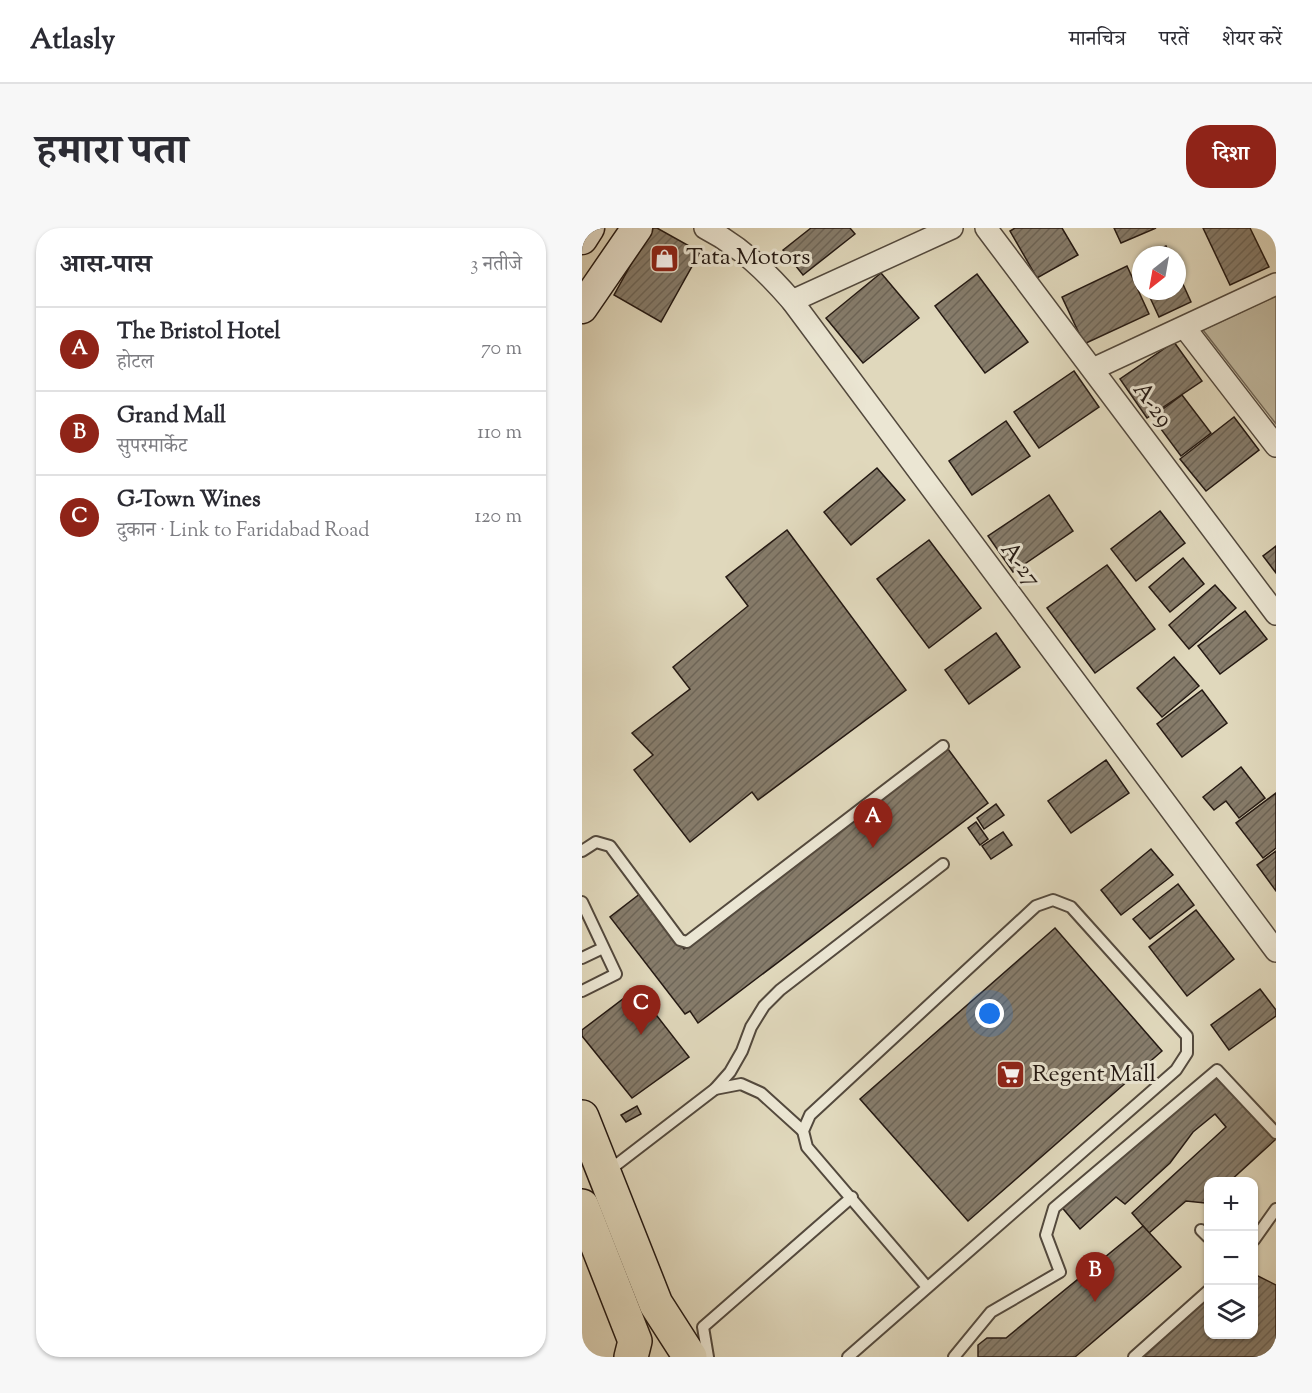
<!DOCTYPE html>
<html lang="hi">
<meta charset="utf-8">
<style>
body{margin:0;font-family:"Sorts Mill Goudy","Noto Serif Devanagari",serif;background:#f7f7f7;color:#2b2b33}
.controls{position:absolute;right:18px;bottom:18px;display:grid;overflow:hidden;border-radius:12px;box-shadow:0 2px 4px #0004}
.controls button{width:54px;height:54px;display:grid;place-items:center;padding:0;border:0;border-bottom:2px solid #e1e1e2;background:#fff;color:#2b2b33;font:30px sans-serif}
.compass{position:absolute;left:550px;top:18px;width:54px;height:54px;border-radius:50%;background:#fff;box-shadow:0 2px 4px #0004;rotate:211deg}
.you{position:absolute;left:408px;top:786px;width:21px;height:21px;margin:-15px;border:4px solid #fff;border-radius:50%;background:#1a73e8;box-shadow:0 0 0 9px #1a73e833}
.badge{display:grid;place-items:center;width:39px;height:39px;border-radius:50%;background:#8f2418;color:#fff;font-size:20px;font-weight:700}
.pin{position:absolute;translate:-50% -50px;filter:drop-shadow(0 2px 3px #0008)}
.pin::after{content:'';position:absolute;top:32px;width:21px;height:18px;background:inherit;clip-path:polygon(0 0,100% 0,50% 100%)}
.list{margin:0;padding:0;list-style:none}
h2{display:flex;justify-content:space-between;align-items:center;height:78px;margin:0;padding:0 24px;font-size:26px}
h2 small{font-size:20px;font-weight:400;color:#7c7c81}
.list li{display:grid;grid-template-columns:39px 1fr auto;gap:18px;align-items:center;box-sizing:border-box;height:84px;padding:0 24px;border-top:2px solid #e1e1e2}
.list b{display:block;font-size:22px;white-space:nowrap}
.list p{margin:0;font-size:20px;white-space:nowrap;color:#7c7c81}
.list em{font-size:20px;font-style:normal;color:#7c7c81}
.icon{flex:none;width:33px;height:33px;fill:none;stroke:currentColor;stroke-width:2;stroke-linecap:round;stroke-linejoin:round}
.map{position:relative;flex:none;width:694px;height:1129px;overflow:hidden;border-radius:24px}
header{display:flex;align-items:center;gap:36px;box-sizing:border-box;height:84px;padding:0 30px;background:#fff;border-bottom:2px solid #e1e1e2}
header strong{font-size:28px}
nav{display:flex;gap:33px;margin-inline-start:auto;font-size:21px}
.intro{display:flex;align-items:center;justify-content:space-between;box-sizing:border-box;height:144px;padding:0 36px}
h1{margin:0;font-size:42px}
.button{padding:15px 27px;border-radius:24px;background:#8f2418;color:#fff;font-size:21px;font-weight:700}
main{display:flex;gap:36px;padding:0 36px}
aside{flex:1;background:#fff;border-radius:24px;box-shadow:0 2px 4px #0004}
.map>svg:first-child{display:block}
.park{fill:#c0b89f;stroke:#726859;stroke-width:1.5}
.building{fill:url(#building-hatch);stroke:#241913;stroke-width:1.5}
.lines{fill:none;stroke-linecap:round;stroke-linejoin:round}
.lane-casing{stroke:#53493d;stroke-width:14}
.street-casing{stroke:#53493d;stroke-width:24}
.secondary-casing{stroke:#241913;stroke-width:33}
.primary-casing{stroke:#241913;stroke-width:36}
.lane{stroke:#ebe6d3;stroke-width:10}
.street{stroke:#ebe6d3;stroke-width:21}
.secondary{stroke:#ebe6d3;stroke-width:30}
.primary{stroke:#e0d8bc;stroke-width:33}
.labels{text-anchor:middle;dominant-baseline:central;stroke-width:6;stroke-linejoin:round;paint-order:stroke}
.poi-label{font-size:24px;fill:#241913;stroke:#ebe6d3;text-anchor:start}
.street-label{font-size:24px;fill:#241913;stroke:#ebe6d3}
</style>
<header>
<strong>Atlasly</strong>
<nav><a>मानचित्र</a><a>परतें</a><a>शेयर करें</a></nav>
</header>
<div class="intro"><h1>हमारा पता</h1><a class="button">दिशा</a></div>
<main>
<aside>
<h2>आस-पास<small>3 नतीजे</small></h2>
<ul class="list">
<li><span class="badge">A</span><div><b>The Bristol Hotel</b><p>होटल</p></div><em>70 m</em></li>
<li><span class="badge">B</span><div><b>Grand Mall</b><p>सुपरमार्केट</p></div><em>110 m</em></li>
<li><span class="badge">C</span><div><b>G-Town Wines</b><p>दुकान · Link to Faridabad Road</p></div><em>120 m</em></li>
</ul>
</aside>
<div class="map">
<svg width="694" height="1129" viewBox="0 0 694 1129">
<defs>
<pattern id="building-hatch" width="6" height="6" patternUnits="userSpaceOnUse" patternTransform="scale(1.5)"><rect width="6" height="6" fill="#867c6b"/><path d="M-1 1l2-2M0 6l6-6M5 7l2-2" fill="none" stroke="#6d6557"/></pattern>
</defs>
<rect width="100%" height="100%" fill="#e0d8bc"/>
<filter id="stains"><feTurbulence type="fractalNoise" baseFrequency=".00333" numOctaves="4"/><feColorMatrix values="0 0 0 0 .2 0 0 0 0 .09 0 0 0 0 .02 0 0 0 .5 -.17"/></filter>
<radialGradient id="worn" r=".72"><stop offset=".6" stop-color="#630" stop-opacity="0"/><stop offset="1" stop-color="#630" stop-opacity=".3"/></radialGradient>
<polygon class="park" points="694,68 694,196 621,102"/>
<g class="building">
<polygon points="69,0 75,0 118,24 79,94 32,67"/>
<polygon points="229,0 268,0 273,6 221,47 201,22"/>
<polygon points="433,0 480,0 496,27 455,50 428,3"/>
<polygon points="532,0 574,0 539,15"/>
<polygon points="621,0 668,0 687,39 648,57"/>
<polygon points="584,18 588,27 563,27"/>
<polygon points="545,38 567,86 502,116 480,69"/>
<polygon points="595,43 609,74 577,89 565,63 595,63"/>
<polygon points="299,45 337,90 281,135 244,90"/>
<polygon points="395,46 446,114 403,145 353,78"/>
<polygon points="592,114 620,153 565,190 538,151"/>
<polygon points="492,143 517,179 457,220 432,184"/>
<polygon points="600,167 629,205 599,228 570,189"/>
<polygon points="652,189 677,222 624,263 598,231"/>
<polygon points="424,193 448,228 390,267 367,233"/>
<polygon points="295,240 323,272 269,317 242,284"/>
<polygon points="467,267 491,303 431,344 406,308"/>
<polygon points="578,283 603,315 554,353 529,321"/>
<polygon points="205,302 324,462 176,572 170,564 108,614 52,542 71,527 50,505 108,461 91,439 166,378 144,349"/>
<polygon points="347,312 399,380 347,420 295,351"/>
<polygon points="694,318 694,345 681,328"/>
<polygon points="601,330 622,356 588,384 567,359"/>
<polygon points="525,337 573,401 513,445 465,380"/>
<polygon points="633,357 654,380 607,421 587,397"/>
<polygon points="663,383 685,411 638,446 616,418"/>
<polygon points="414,405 438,439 387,476 363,442"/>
<polygon points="592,429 617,458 580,489 555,460"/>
<polygon points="620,462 645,495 600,529 575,496"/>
<polygon points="366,521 406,575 116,795 108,783 103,786 28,689 59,665 102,721"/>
<polygon points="524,532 547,565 489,605 466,573"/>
<polygon points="659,539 683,570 657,590 644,573 632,582 621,569"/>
<polygon points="694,565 694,620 681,630 654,595"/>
<polygon points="414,576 422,587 402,601 395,590"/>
<polygon points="394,594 406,611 398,617 386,600"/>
<polygon points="421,604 430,617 409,631 400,618"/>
<polygon points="569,621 591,647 539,687 519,662"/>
<polygon points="694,623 694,663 675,637"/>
<polygon points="596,656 612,677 568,711 551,691"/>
<polygon points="614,682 652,731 605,768 567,719"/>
<polygon points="473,700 580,823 386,993 278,871"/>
<polygon points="54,761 107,829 50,870 0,808 0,802"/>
<polygon points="678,761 694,782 694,788 647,822 629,797"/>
<polygon points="635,848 694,911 647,954 626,954 626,972 623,975 604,973 567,1005 550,985 644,899 633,886 611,904 588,935 543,976 534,969 498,1001 478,977"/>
<polygon points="55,878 59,886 44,894 39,887"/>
<polygon points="561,998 599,1039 493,1129 396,1129 396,1117 405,1110 424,1110"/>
<polygon points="672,1046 694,1057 694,1129 557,1129 626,1066 626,1106 672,1106"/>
</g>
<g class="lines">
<defs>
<g id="lane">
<polyline points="0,623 14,614 28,618 98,712 105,714 361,518"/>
<polyline points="0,674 34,746 0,763"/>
<polyline points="0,730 21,720"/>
<polyline points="133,861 159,856 179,865 221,903"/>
<polyline points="25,944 133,861 148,844 160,823 169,799 182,778 198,762 361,636"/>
<polyline points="619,1002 626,1009"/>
<polyline points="672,1012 694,981"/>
<polyline points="126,1129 121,1099 270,969"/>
<polyline points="266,1129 594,842 605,825 605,808 489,679 471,672 454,678 228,887 221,903 225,919 345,1059"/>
<polyline points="372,1129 409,1084 478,1044 464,1007 472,980 635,842 694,905"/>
<polyline points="552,1129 626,1063"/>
</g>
<g id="street">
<path d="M123 0C158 18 184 43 210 73L694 723"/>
<polyline points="404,0 694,386"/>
<polyline points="210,73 370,0"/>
<polyline points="603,100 694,218"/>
<polyline points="511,141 694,56"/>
</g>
<g id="secondary">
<polyline points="0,11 7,0"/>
<polyline points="0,80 55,0"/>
</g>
<g id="primary">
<polyline points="0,889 74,1076 108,1129"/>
<polyline points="0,978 53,1113 49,1129"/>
</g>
</defs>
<use href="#lane" class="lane-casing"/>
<use href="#street" class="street-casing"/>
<use href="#secondary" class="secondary-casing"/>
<use href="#primary" class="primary-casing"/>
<use href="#lane" class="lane"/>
<use href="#street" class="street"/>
<use href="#secondary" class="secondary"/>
<use href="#primary" class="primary"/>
</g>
<defs>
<symbol id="shop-square" viewBox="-11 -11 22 22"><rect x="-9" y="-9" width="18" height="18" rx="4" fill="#8f2418" stroke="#ebe6d3"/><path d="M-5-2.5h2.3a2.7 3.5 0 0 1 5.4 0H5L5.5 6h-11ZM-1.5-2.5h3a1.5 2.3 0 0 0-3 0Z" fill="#fff"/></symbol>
<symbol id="supermarket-square" viewBox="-11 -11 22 22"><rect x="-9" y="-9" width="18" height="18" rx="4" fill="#8f2418" stroke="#ebe6d3"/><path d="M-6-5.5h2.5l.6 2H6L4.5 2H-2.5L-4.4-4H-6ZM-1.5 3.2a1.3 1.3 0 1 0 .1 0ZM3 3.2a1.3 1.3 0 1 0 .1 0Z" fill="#fff"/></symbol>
</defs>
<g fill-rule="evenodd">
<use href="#shop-square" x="66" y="14" width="33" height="33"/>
<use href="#supermarket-square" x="412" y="830" width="33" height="33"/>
</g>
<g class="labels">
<g class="poi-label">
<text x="104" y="30">Tata Motors</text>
<text x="450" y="847">Regent Mall</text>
</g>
<g class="street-label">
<text transform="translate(570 177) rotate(53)">A-29</text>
<text transform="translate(438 337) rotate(53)">A-27</text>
</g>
</g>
<rect width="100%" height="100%" filter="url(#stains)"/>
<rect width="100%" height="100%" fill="url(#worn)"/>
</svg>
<div class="controls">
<button>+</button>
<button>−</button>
<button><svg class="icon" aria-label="layers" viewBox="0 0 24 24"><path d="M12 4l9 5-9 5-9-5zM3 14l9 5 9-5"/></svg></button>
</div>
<svg class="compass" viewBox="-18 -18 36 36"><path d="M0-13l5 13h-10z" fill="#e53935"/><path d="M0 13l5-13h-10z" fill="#7c7c81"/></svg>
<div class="you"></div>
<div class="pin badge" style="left:291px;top:620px">A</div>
<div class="pin badge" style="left:513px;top:1074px">B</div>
<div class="pin badge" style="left:59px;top:807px">C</div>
</div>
</main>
